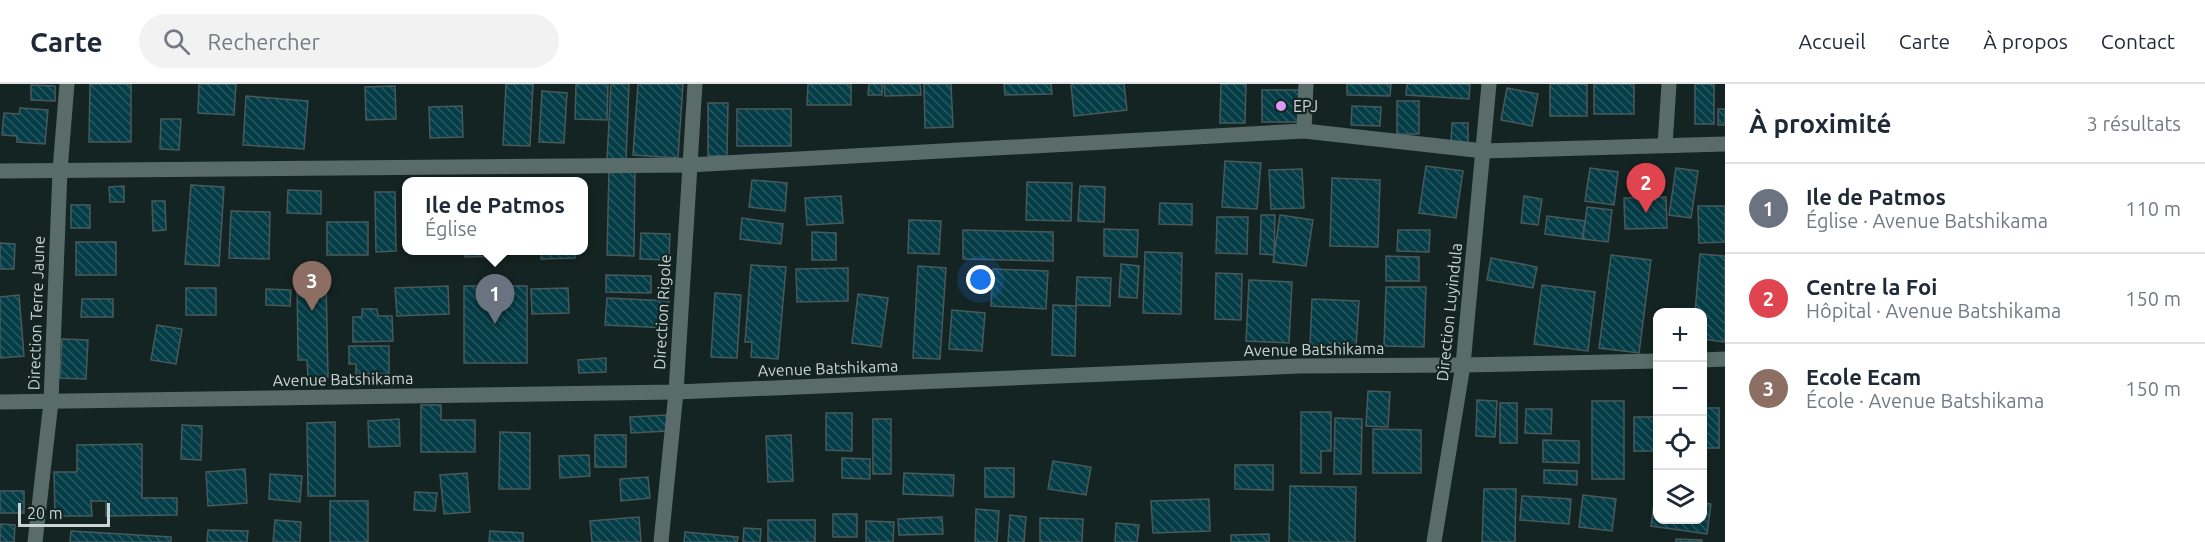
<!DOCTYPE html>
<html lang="fr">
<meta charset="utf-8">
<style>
body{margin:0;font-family:Ubuntu,sans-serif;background:#f2f2f3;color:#1f2937}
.controls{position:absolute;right:18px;bottom:18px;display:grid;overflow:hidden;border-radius:12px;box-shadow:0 3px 9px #0003}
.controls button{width:54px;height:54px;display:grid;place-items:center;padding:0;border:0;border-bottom:2px solid #e0e1e3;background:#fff;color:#1f2937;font:30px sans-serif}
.scale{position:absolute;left:18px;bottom:15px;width:92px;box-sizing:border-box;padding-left:6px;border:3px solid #cad4d2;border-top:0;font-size:16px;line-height:21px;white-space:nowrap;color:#cad4d2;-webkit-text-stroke:4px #142422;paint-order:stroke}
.you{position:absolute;left:981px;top:196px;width:21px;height:21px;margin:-15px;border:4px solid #fff;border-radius:50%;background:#1a73e8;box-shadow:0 0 0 9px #1a73e833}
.badge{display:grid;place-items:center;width:39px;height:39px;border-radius:50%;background:#1a73e8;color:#fff;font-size:20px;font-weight:700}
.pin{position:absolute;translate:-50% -50px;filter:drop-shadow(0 2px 3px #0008)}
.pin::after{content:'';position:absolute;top:32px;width:21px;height:18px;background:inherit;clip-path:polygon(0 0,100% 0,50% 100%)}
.popup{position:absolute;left:402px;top:93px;width:186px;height:78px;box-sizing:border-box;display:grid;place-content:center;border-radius:12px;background:#fff;filter:drop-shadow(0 2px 4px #0005);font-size:20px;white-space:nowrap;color:#747a83}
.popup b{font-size:22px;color:#1f2937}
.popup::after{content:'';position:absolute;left:50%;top:100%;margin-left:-12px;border:12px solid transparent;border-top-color:#fff}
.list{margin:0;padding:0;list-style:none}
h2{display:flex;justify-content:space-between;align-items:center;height:78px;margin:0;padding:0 24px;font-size:26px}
h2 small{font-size:20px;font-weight:400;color:#747a83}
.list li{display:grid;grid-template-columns:39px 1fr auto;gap:18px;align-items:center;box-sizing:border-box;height:90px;padding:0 24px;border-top:2px solid #e0e1e3}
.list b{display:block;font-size:22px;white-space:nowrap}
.list p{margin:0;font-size:20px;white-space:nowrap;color:#747a83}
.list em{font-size:20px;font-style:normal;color:#747a83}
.icon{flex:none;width:33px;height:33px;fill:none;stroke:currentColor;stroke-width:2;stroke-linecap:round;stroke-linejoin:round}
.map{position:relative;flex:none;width:1725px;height:458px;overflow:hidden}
header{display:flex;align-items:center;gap:36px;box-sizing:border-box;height:84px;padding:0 30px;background:#fff;border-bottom:2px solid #e0e1e3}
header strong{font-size:28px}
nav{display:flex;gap:33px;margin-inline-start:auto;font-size:21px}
.search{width:420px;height:54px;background:#f2f2f3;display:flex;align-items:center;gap:15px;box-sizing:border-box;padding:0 21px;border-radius:33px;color:#747a83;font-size:22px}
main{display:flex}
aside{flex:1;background:#fff}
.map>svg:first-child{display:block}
.building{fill:url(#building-back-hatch);stroke:#48595c;stroke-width:1.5}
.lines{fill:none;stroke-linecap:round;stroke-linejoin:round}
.street{stroke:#5a6c69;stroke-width:15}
.poi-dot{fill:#dc99f5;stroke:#142422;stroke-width:2}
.labels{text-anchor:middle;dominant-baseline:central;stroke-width:4.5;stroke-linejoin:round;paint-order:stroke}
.poi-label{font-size:16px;fill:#cad4d2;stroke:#142422;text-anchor:start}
.street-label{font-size:16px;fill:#cad4d2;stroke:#142422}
</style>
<header>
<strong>Carte</strong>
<div class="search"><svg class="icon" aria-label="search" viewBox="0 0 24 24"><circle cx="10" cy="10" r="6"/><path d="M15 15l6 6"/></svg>Rechercher</div>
<nav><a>Accueil</a><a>Carte</a><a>À propos</a><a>Contact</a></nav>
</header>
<main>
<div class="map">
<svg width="1725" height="458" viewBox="0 0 1725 458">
<defs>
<pattern id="building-back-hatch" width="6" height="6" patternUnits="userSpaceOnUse" patternTransform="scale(1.5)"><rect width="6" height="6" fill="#053d46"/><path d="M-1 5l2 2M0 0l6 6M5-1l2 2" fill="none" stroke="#285860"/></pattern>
</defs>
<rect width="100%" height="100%" fill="#142422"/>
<g class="building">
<polygon points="90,0 131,0 131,58 89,58"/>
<polygon points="199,0 236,0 234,31 198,29"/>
<polygon points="506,0 533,0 530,62 503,61"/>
<polygon points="576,0 608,0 607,36 575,35"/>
<polygon points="611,0 629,0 626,77 607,76"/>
<polygon points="638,0 683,0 678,74 633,71"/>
<polygon points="808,0 851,0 851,21 807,21"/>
<polygon points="869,0 882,0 882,11 868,11"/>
<polygon points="884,0 920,0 921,11 885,12"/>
<polygon points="924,0 951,0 953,43 925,44"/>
<polygon points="1004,0 1051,0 1052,10 1005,11"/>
<polygon points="1071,0 1124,0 1127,26 1074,32"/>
<polygon points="1221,0 1246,0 1245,39 1220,39"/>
<polygon points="1347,0 1391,0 1390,12 1347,11"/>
<polygon points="1407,0 1470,0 1469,15 1406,11"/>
<rect x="1550" y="0" width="37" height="32"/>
<rect x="1594" y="0" width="40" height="30"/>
<rect x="1695" y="0" width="19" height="40"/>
<polygon points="31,1 55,2 55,17 31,16"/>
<polygon points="395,2 396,35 366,36 365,3"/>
<polygon points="1507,4 1538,10 1532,42 1501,36"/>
<rect x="1262" y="6" width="39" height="32"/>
<polygon points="542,7 567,9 564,59 539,58"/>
<polygon points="246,12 308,17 304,65 243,61"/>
<rect x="1397" y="17" width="22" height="33"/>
<polygon points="708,19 728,19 727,72 708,72"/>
<polygon points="462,22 463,53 430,54 429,23"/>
<polygon points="1352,22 1381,23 1380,42 1351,41"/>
<polygon points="20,24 48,26 45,60 17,58 17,52 2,51 4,29 19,30"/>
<rect x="737" y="25" width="54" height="37"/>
<rect x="1718" y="25" width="7" height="16"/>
<polygon points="161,35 181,35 179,66 160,65"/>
<polygon points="1452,39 1468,39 1468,59 1451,59"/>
<polygon points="1225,77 1261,79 1257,125 1222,123"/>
<polygon points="1426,82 1463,87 1456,134 1419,129"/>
<polygon points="1590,84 1618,88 1614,121 1585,117"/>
<polygon points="1676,84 1698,87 1691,134 1669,131"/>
<polygon points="609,85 635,86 634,172 607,171"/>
<polygon points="1302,85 1304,124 1271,125 1269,86"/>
<polygon points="1332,94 1380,96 1378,163 1330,162"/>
<polygon points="752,96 787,99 785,127 749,123"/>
<polygon points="1027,98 1072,99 1071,137 1026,136"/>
<polygon points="191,101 224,103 219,182 185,180"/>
<polygon points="124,102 124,118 110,118 109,103"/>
<polygon points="1080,102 1105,103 1104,138 1078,137"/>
<polygon points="288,106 321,107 321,130 287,129"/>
<polygon points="375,108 395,108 396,167 376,168"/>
<polygon points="841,112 843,139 807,141 805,114"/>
<polygon points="1524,112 1542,115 1538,141 1521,139"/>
<polygon points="1666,113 1667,144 1625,145 1624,114"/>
<polygon points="152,117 165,117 166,146 153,147"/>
<polygon points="1160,119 1192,120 1192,141 1159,140"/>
<rect x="71" y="121" width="19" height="23"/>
<polygon points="1698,122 1725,122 1725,158 1699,159"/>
<polygon points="1587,123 1612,126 1608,158 1583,155"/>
<polygon points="231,127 270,128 269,175 229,174"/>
<polygon points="1261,131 1275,131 1274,171 1260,170"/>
<polygon points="1280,131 1313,136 1306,182 1273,178"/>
<polygon points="1547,132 1585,137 1582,155 1545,150"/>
<polygon points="1217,133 1248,133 1247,170 1216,169"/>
<polygon points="742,134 783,140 781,160 740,155"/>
<polygon points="909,136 941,137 939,170 908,169"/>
<rect x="327" y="138" width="41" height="33"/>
<polygon points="1104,145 1138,146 1137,173 1104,172"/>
<polygon points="963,146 1053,148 1053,177 963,175"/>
<polygon points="1398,146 1430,146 1429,168 1397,167"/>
<polygon points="812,148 836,149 836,176 812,176"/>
<polygon points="641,149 670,150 669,176 640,175"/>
<rect x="76" y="158" width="40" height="33"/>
<polygon points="0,159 15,160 14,185 0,185"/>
<polygon points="465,166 505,166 505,172 465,173"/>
<polygon points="541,166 574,166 575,174 541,175"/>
<polygon points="1145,168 1182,169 1181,230 1143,229"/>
<polygon points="1700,170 1725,172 1725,258 1702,255 1702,228 1695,228"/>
<polygon points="1611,171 1651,176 1639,269 1599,264"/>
<polygon points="1386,172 1419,173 1419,197 1386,197"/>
<polygon points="1491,174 1537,183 1533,204 1487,196"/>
<polygon points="1121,180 1139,182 1137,214 1119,213"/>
<polygon points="751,181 786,183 778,275 751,273 752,258 745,258"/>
<polygon points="918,182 946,184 940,275 913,274"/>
<polygon points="848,184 848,217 797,218 796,185"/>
<polygon points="993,185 1048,187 1046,225 991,222"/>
<polygon points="1216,189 1242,190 1241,236 1215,235"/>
<polygon points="606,191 651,192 651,209 606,208"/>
<polygon points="1077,193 1111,194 1110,222 1076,221"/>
<polygon points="297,194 326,194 328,293 308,293 307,276 298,276"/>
<polygon points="1249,196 1292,198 1289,259 1246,257"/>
<polygon points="1542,201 1595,208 1588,267 1534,260"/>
<polygon points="448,202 449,230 397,232 395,204"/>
<rect x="464" y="202" width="63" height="77"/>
<polygon points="1386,203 1426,203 1424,263 1384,262"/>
<rect x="186" y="204" width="30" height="27"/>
<polygon points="568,204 569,229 532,230 531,205"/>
<polygon points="266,205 291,206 290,222 266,221"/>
<polygon points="715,209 741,211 737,274 711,273"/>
<polygon points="858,210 888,214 881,263 852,259"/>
<polygon points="19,211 24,272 0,274 0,213"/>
<polygon points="607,214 669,217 668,244 605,241"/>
<polygon points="82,215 113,215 113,233 81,233"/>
<polygon points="1312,215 1359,217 1356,263 1310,261"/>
<polygon points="1053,221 1076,222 1075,272 1052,271"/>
<polygon points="362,225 377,225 378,232 392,232 393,257 353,258 353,233 362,233"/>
<polygon points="952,226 985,229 982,267 949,265"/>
<polygon points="157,241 182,245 176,280 151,276"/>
<polygon points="62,255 88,256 86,295 60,294"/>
<polygon points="349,262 389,262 389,290 356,290 356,280 349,280"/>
<polygon points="606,274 606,288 579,289 578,276"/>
<polygon points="1368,307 1390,308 1388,343 1366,342"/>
<polygon points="1477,316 1497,317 1495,353 1476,352"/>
<rect x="1592" y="317" width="32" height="78"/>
<rect x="1500" y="319" width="17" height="40"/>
<polygon points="421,321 441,321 441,336 475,336 475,368 421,368"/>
<rect x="1702" y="324" width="17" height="40"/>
<polygon points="1526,325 1552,325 1551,350 1525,349"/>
<polygon points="1301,328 1331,328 1331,367 1321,367 1321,389 1301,389"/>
<polygon points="826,329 852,329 852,367 826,366"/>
<polygon points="667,331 668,347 631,349 630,333"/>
<rect x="1634" y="333" width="24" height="34"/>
<polygon points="1335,334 1362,335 1361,390 1334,390"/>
<polygon points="399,335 400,362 369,363 368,337"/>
<rect x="873" y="335" width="18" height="55"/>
<polygon points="335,338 335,412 308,412 307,339"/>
<polygon points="182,341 202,342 201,376 181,375"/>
<polygon points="1373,345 1421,346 1421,389 1373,389"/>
<polygon points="500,348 530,349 530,405 499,405"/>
<rect x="595" y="351" width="31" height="32"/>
<polygon points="791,351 793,397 768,398 766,352"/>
<polygon points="1543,356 1579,357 1579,379 1543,378"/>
<polygon points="142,360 142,414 177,414 177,431 106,432 106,417 91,417 92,432 55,432 54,388 77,388 77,361"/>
<polygon points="589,371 590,392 560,394 559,372"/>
<polygon points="842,374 870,375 870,395 842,394"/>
<polygon points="1053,377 1091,383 1086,411 1048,405"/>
<polygon points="1235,381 1273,381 1273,406 1235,405"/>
<rect x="985" y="384" width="29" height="29"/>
<polygon points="245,385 247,419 208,422 206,388"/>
<polygon points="1544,386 1577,387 1577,401 1544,399"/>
<polygon points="467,389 470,428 444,430 440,391"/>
<polygon points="904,389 954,391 953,412 903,410"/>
<polygon points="270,390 302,392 300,418 269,415"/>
<polygon points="648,393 650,414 621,417 620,395"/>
<polygon points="1290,402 1356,403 1355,458 1289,458"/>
<polygon points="1484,405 1516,405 1515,458 1482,458"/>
<rect x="0" y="407" width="24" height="22"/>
<polygon points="415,408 437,409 435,427 414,426"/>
<polygon points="1583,411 1616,415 1612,447 1579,443"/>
<polygon points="1522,412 1571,415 1569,440 1520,436"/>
<polygon points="1655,412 1658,412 1658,436 1702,436 1702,418 1711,420 1707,450 1651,442"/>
<polygon points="1209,415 1210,447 1153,449 1151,417"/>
<rect x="330" y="417" width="38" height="41"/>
<polygon points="976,425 999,427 997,458 975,458"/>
<rect x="833" y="430" width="24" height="23"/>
<polygon points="1010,431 1026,433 1024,458 1008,458"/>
<polygon points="639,433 641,458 592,458 590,437"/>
<polygon points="942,433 943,450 899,451 898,435"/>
<polygon points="1040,434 1083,435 1082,458 1040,458"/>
<polygon points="275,436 301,438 300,458 273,458"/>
<rect x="768" y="436" width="47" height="22"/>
<polygon points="866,437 894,438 893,458 866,458"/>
<polygon points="1116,439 1139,441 1137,458 1115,458"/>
<polygon points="0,440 15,441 14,458 0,458"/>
<polygon points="744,444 761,445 760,458 743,458"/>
<polygon points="208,446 248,447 247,458 207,458"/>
<polygon points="71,447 171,453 171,458 70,458"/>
<polygon points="490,447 523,449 523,458 489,458"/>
<polygon points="685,448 738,453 737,458 684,458"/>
<polygon points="1269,450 1269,458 1231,458 1231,451"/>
<polygon points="1676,455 1702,456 1702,458 1676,458"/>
</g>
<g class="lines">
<g class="street">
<polyline points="1304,47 1306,0"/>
<polyline points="1665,61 1669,0"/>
<polyline points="0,87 689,81 1304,47 1484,67 1725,60"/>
<polyline points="1702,276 1725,275"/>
<polyline points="0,318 676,308 1299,282 1463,281 1658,277"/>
<polyline points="35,458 51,318 60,86 67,0"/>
<polyline points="661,458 676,308 695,0"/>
<polyline points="1434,458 1463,281 1489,0"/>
</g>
</g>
<circle class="poi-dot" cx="1281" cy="22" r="6"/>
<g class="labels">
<g class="poi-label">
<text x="1293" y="22">EPJ</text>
</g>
<g class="street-label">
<text transform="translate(662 228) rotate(-87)">Direction Rigole</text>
<text transform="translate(1449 228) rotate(-84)">Direction Luyindula</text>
<text transform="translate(36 229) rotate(-88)">Direction Terre Jaune</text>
<text transform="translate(1314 265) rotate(-1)">Avenue Batshikama</text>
<text transform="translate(828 284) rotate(-2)">Avenue Batshikama</text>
<text transform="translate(343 295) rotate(-1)">Avenue Batshikama</text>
</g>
</g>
</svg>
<div class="controls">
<button>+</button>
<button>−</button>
<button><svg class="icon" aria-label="locate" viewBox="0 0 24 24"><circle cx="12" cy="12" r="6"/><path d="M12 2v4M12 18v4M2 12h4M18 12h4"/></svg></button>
<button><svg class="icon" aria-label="layers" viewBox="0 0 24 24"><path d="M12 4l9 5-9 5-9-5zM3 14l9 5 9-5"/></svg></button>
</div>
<div class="scale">20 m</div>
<div class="you"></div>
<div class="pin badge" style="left:495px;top:240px;background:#6b7280">1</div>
<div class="popup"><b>Ile de Patmos</b>Église</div>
<div class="pin badge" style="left:1646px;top:129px;background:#e0444e">2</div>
<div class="pin badge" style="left:312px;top:227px;background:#8d6e63">3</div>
</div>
<aside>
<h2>À proximité<small>3 résultats</small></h2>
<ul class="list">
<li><span class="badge" style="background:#6b7280">1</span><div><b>Ile de Patmos</b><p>Église · Avenue Batshikama</p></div><em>110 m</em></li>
<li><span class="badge" style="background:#e0444e">2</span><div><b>Centre la Foi</b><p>Hôpital · Avenue Batshikama</p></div><em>150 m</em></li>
<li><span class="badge" style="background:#8d6e63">3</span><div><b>Ecole Ecam</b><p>École · Avenue Batshikama</p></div><em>150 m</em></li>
</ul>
</aside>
</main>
